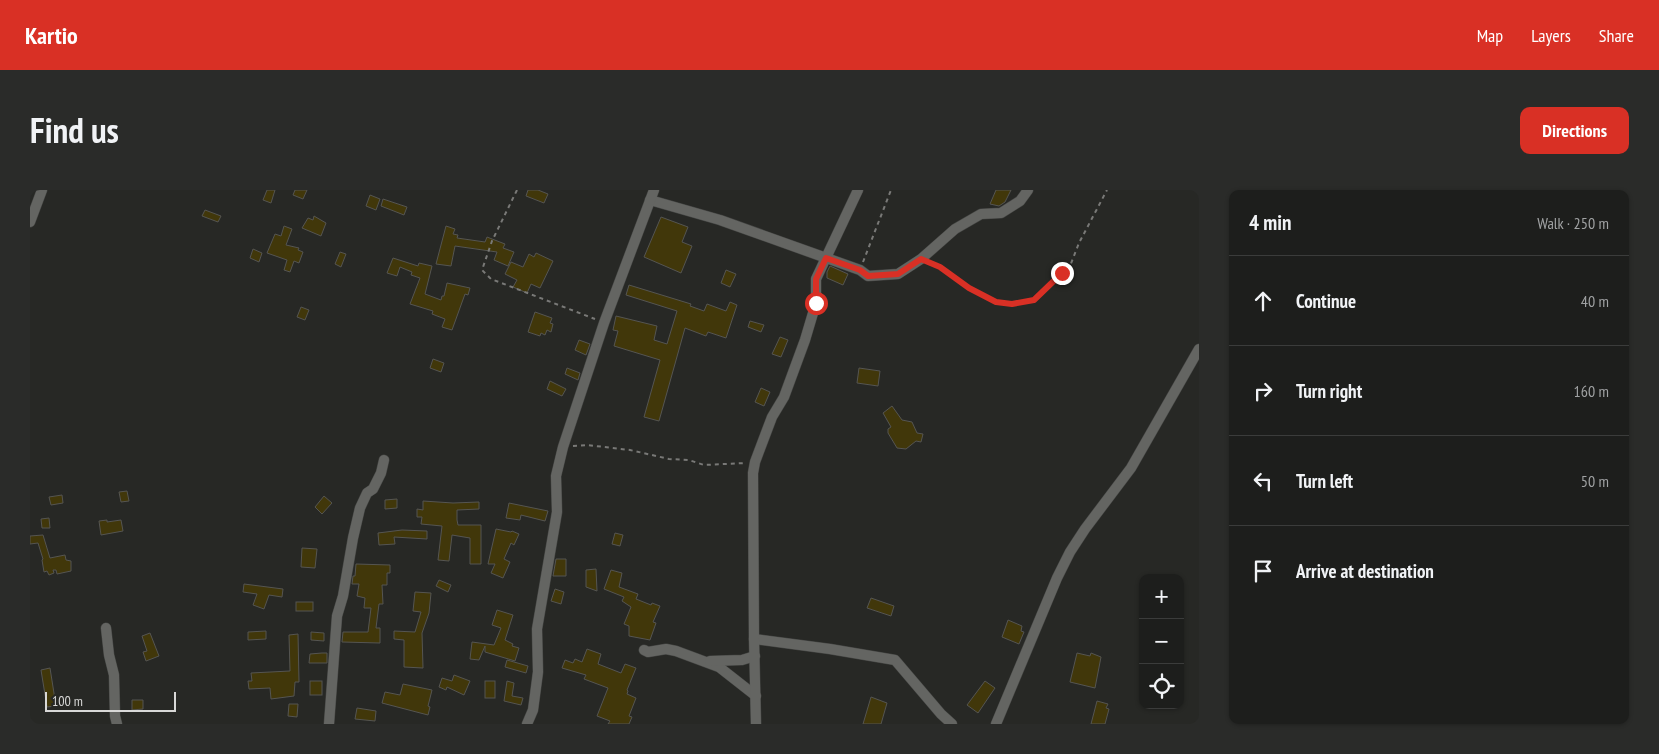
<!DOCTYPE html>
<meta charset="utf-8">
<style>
body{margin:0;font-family:"PT Sans Narrow",sans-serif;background:#2a2b29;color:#f1f3f6}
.controls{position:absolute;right:15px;bottom:15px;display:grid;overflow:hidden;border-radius:10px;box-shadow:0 1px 4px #0004}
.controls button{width:45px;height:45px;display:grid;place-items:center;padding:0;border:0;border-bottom:1px solid #3b3c3b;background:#1d1e1c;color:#f1f3f6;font:25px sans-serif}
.scale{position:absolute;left:15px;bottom:12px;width:131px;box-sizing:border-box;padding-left:5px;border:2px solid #d8d8d7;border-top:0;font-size:14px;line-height:18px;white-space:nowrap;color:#d8d8d7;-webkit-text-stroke:4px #272825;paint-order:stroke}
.stop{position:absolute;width:15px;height:15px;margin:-11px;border:4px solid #d93025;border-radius:50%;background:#fff}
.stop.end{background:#d93025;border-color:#fff;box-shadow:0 1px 5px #0008}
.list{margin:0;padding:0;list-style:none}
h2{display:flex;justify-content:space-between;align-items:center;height:65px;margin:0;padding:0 20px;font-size:21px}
h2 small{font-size:16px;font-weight:400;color:#a0a2a3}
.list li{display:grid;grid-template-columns:32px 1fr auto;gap:15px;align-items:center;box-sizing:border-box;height:90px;padding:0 20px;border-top:1px solid #3b3c3b}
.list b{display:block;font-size:19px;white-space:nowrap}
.list em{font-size:16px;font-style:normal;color:#a0a2a3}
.icon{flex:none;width:28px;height:28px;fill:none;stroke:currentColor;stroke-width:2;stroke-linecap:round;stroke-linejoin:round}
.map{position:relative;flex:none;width:1169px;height:534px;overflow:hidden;border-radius:10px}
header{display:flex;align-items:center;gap:30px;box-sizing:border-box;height:70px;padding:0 25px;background:#d93025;color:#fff}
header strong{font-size:24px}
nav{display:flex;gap:28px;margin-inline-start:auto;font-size:18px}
.intro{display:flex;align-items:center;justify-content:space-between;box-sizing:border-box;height:120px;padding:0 30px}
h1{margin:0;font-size:35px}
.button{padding:12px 22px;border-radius:10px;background:#d93025;color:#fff;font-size:18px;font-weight:700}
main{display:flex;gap:30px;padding:0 30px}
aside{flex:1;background:#1d1e1c;border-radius:10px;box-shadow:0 1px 4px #0004}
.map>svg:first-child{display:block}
.building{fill:#41370a;stroke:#555552}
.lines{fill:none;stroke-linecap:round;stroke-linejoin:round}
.street-casing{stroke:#444543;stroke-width:11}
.path{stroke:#797977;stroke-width:2;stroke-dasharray:4 4;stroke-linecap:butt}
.street{stroke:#646562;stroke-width:10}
.route{stroke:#d93025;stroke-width:6}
</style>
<header>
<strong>Kartio</strong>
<nav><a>Map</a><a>Layers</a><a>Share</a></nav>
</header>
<div class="intro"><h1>Find us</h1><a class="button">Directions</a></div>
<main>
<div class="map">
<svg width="1169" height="534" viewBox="0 0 1169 534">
<rect width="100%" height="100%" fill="#272825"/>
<g class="building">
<polygon points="237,0 245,0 241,13 233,10"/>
<polygon points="265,0 277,0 273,9 263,5"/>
<polygon points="498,0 508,0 518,4 514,13 496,6"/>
<polygon points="966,0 981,0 975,12 969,16 960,14"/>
<polygon points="340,5 350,9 346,20 336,16"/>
<polygon points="353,9 377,17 374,25 351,16"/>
<polygon points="175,20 191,26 188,32 172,26"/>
<polygon points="284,26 296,33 291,46 272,38 278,28 283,30"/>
<polygon points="631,27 658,37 652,52 662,56 651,83 614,67"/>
<polygon points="254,36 262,39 256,55 269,58 268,60 273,62 269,73 264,71 260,82 254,80 257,70 237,63 245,44 251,46"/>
<polygon points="416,36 425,39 423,44 428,45 427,48 455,52 457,47 475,54 473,58 484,62 478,76 464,70 467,62 425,56 421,76 406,74"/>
<polygon points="223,59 232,63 229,72 220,68"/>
<polygon points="310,62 316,64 311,77 305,74"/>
<polygon points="506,63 523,71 510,98 501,94 497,103 483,97 487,90 475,84 481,72 493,77 499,64 504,67"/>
<polygon points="363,68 388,76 389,73 402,76 395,104 411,110 412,106 414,106 417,93 440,98 438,105 435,104 422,140 412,137 415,129 402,124 403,121 380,114 390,88 381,85 382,82 370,77 367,86 357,83"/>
<polygon points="800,76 818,84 813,95 797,88 797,82"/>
<polygon points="696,80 706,84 700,97 691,93"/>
<polygon points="599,95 661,114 660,116 674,121 677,114 696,121 700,112 707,115 696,148 678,142 676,146 655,138 629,231 614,227 630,170 584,156 588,141 583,140 586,126 627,136 624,150 637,154 647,121 596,105"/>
<polygon points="271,117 279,120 275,130 267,127"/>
<polygon points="505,122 522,128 520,133 523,134 521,142 517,140 515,145 511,143 510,146 498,142"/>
<polygon points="720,131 734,135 731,142 718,137"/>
<polygon points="750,147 758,150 751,167 742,164"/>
<polygon points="549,150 560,154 556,165 545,160"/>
<polygon points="403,169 414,173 411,182 400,178"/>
<polygon points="537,178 550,183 548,190 535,184"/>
<polygon points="829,178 850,181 848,196 827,193"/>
<polygon points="520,191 536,199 532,206 517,199"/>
<polygon points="731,198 740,202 734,216 725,212"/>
<polygon points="862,216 872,230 882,232 887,243 893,244 891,252 886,251 876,259 867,258 858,243 858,239 861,237 853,223"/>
<polygon points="97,301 99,311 91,312 89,302"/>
<polygon points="32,305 33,313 21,315 19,307"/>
<polygon points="294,306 302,313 292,324 285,317"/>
<polygon points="367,309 367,318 355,319 355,310"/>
<polygon points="393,311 423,313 449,312 449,319 427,320 427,330 428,335 451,335 451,374 440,374 440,348 422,345 419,371 408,370 412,336 391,334 392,327 387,327 387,319 393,320"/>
<polygon points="479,313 518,321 515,331 491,325 490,330 476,328"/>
<polygon points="19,328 20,338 12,338 11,329"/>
<polygon points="77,330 77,332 91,330 93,341 71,345 69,331"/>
<polygon points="466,339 481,342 482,341 489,344 484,355 481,353 474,369 480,372 473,388 461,383 465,374 458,374"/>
<polygon points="372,340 397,341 397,349 364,347 365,354 349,355 348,343"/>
<polygon points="585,343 593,345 590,356 582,354"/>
<polygon points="13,345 20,368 35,365 36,370 41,371 41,381 27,384 26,380 23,380 24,383 19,385 17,381 14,382 12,370 13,369 8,353 0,354 0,346"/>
<polygon points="272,358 287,359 285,378 271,377"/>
<polygon points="526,369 536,369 536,386 523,386"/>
<polygon points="326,374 360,375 360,383 357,383 357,395 352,395 353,414 349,414 346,438 350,438 350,453 312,452 313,442 338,442 341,418 334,418 335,408 327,406 329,394 322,394 323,386 325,386"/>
<polygon points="566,379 567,401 556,397 556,380"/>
<polygon points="581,380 592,383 589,397 608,404 606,409 621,415 622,413 630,416 623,432 626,433 620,450 599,446 599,436 594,434 601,417 592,411 594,407 574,399"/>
<polygon points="409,390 421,395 418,402 406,396"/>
<polygon points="214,394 253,399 252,407 239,405 234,419 223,415 227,404 213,402"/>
<polygon points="525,399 534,402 531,414 521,411"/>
<polygon points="385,402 401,403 399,423 392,443 393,478 374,477 374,450 364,449 364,441 385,442 391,422 383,421"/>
<polygon points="841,408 864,416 861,426 837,418"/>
<rect x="266" y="412" width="17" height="9"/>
<polygon points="467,420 483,425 475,450 483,454 482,456 489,458 485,471 455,462 455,456 449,470 440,469 442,452 464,455 471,438 462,435"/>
<polygon points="978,430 992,436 991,441 994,442 989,454 972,447"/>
<polygon points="236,441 236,449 218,450 218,442"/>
<polygon points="281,442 294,443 294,451 281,450"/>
<polygon points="120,443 129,466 116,471 113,462 117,461 112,446"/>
<polygon points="268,444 269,492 265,492 264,506 241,509 240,498 219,499 218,491 222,491 221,483 260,481 259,445"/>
<polygon points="557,459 571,464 568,474 591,483 595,474 606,478 597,500 598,501 597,504 606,508 599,526 602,527 599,534 578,534 580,531 567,526 578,498 554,489 556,485 532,478 535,470 543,473 545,469 552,472"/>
<polygon points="292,463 297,463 297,473 279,473 280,464"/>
<polygon points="1047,463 1060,466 1061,463 1071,467 1065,498 1040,492"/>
<polygon points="477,470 498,476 496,483 475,477"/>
<polygon points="20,478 26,516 17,517 11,480"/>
<polygon points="424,485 440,491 434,505 417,497 416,500 409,497 412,488 422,491"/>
<rect x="280" y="491" width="12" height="14"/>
<rect x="455" y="491" width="10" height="17"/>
<polygon points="477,491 484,493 482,506 493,508 491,515 474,511"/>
<polygon points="955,491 965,498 948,523 937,515"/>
<polygon points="373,494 402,500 398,516 400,517 398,525 352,513 355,502 370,505"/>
<polygon points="841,507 857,513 851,534 833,534"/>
<polygon points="102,510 113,510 113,519 102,520"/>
<polygon points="1067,511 1078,514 1076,518 1079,519 1075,534 1061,534"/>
<polygon points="259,514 268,514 267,527 258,526"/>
<polygon points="327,518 346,521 345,531 325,529"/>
</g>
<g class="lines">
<defs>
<g id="street">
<polyline points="620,10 690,30 830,80 838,86 868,84 891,69 925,39 951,24 971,23 990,11 998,0"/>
<polyline points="0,32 12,0"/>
<polyline points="76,438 79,465 84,485 85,526 87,534"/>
<polyline points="724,449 800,459 865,470 911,524 922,534"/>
<polyline points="614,460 618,462 636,459 646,461 689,477 726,506"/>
<polyline points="680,471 712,470 725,466"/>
<polyline points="299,534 307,426 313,406 323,348 330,318 337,303 343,299 351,283 354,270"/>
<polyline points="497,534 503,520 508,482 507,439 527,322 526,286 533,257 574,133 624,0"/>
<polyline points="726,534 724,449 723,283 725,272 742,227 754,207 775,150 786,113 786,89 828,0"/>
<polyline points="966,534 1027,388 1040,362 1055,339 1101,278 1169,159"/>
</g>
</defs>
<use href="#street" class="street-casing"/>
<g class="path">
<polyline points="487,0 462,51 452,80 461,89 565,129"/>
<polyline points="833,72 861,0"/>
<polyline points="900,72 910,77 939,98 966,111 982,114 1004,110 1040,76 1049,53 1077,0"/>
<polyline points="543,256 557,255 600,260 639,269 659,270 674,275 716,273"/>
</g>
<use href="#street" class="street"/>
</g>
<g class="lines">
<polyline class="route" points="786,113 786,89 796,68 830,80 838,86 868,84 891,69 910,77 939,98 966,112 982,114 1004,110 1032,83"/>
</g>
</svg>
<div class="controls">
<button>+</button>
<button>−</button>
<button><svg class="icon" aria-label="locate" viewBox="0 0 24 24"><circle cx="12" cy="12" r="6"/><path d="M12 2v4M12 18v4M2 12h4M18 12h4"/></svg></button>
</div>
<div class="scale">100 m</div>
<div class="stop" style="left:786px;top:113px"></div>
<div class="stop end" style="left:1032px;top:83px"></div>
</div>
<aside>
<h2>4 min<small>Walk · 250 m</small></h2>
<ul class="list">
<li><svg class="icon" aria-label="ahead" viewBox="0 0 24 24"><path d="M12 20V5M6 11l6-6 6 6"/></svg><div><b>Continue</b></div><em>40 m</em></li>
<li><svg class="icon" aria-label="right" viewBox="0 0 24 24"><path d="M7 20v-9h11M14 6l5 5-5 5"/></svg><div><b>Turn right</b></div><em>160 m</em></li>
<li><svg class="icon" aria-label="left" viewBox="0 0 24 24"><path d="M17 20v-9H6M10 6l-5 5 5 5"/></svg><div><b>Turn left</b></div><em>50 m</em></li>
<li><svg class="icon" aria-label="arrive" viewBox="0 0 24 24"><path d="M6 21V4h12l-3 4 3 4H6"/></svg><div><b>Arrive at destination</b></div></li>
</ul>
</aside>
</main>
